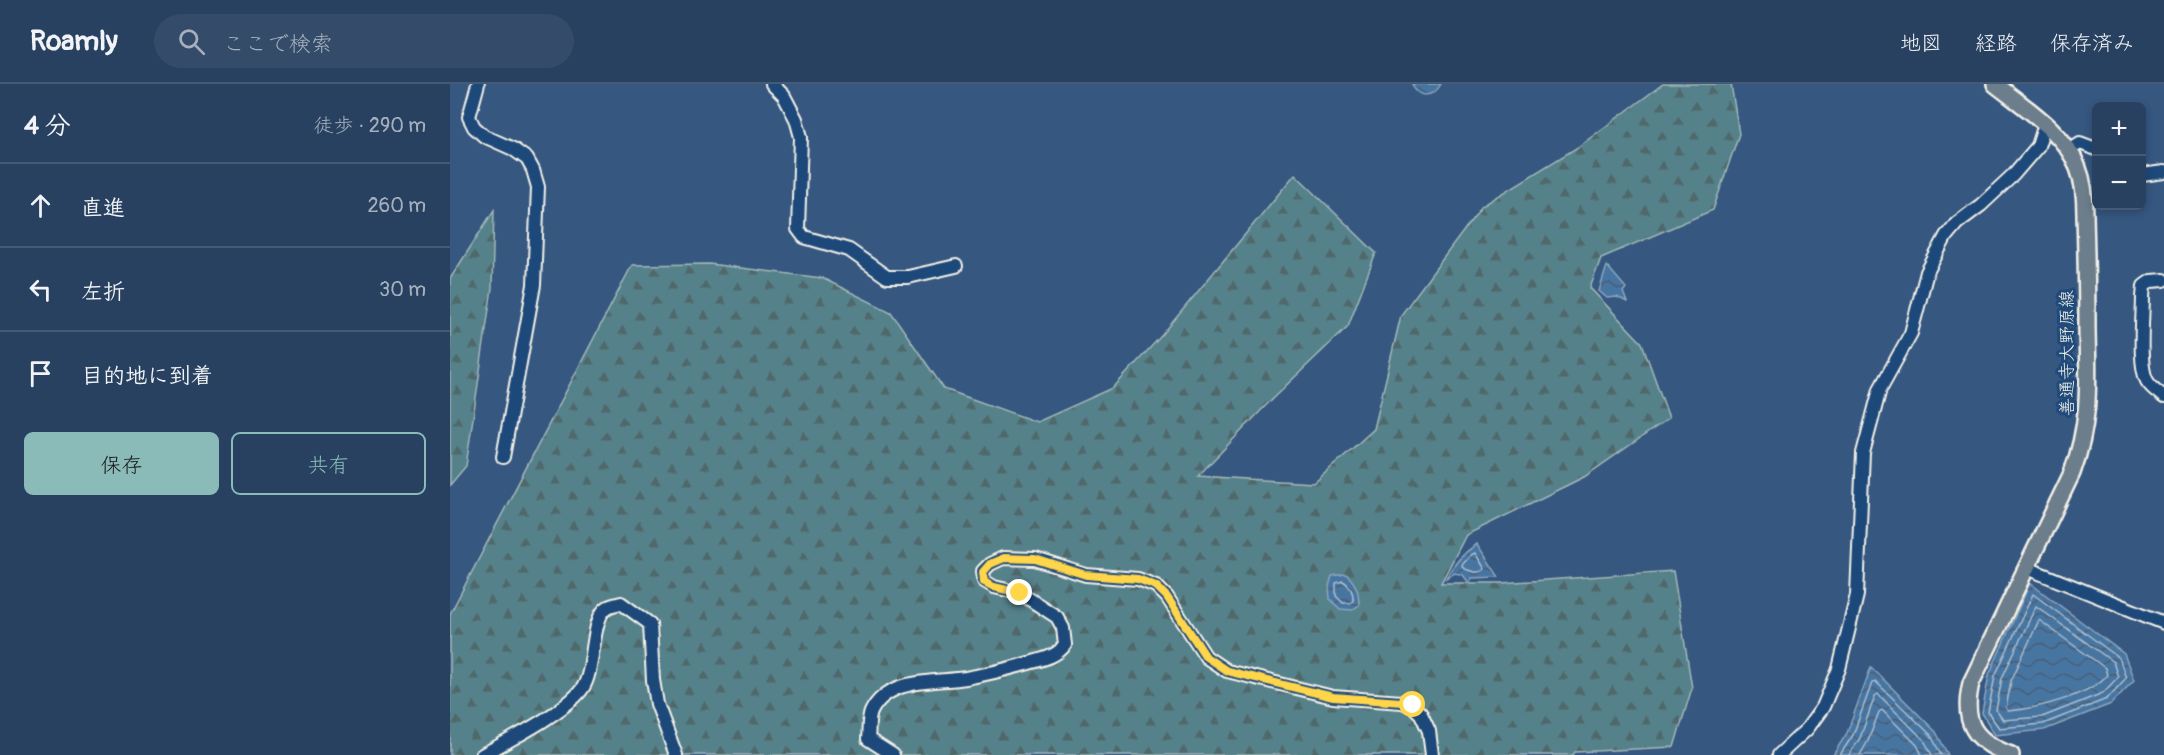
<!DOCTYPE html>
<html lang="ja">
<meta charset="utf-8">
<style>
body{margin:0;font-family:Pangolin,"Klee One",sans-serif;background:#344c69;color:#f1f3f6}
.controls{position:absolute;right:18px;top:18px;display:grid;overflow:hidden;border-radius:9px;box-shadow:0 3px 9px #0003}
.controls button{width:54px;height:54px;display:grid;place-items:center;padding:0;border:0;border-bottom:2px solid #445a75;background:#284160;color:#f1f3f6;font:30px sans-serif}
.stop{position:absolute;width:18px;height:18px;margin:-14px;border:4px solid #ffd54a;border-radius:50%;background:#fff}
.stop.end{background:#ffd54a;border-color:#fff;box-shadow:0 2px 6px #0008}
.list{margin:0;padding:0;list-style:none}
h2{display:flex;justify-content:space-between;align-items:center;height:78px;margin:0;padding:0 24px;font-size:26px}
h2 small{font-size:20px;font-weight:400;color:#a5afbd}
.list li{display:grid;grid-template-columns:39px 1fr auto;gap:18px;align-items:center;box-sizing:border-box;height:84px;padding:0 24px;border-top:2px solid #445a75}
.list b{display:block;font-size:22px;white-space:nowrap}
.list em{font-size:20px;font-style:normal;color:#a5afbd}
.actions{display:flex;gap:12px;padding:18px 24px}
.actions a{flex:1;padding:14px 0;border:2px solid #8bbbb9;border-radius:9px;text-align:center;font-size:21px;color:#8bbbb9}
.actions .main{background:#8bbbb9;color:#111}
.icon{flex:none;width:33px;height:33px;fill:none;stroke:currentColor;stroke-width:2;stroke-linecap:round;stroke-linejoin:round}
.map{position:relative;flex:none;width:1714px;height:671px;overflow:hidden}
header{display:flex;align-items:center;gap:36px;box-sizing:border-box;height:84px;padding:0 30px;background:#284160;border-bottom:2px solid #445a75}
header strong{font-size:28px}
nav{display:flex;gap:33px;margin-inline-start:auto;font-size:21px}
.search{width:420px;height:54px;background:#344c69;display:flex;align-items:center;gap:15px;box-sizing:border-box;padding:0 21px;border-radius:33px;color:#a5afbd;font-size:22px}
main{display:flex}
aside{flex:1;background:#284160}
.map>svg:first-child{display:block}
.forest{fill:url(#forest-firs);stroke:#a4b9b9;stroke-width:1.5}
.water{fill:url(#water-waves);stroke:#8ca6be;stroke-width:1.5}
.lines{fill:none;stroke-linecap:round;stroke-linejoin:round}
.shore{stroke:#aebfcc;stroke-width:1.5}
.minor-casing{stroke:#f4f1e8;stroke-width:16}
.major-casing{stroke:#f4f1e8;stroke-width:20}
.minor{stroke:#1f4a7a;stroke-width:12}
.major{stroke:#6c7d8b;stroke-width:15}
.route{stroke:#ffd54a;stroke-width:8}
.labels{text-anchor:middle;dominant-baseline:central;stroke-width:6;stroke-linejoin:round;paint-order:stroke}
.street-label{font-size:18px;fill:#f4f1e8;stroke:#1f4a7a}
</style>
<header>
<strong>Roamly</strong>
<div class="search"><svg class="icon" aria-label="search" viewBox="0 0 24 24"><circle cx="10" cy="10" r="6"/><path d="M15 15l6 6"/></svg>ここで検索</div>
<nav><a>地図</a><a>経路</a><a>保存済み</a></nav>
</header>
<main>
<aside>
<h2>4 分<small>徒歩 · 290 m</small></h2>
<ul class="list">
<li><svg class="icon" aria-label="ahead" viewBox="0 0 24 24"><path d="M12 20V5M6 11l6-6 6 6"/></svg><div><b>直進</b></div><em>260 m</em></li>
<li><svg class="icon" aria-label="left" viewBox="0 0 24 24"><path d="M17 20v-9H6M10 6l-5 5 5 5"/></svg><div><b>左折</b></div><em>30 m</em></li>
<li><svg class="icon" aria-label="arrive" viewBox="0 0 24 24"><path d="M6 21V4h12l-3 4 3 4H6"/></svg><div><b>目的地に到着</b></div></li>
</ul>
<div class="actions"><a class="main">保存</a><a>共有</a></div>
</aside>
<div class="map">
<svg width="1714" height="671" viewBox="0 0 1714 671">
<defs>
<pattern id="forest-firs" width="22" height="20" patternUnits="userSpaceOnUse" patternTransform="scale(1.5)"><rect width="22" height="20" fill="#54818a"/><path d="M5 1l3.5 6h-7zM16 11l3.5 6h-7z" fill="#4f676b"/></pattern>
<pattern id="water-waves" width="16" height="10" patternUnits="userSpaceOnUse" patternTransform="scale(1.5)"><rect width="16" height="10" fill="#4674a2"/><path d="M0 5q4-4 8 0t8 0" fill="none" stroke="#485e74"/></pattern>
</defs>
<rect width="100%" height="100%" fill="#365780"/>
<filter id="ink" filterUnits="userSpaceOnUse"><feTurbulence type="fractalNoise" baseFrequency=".0167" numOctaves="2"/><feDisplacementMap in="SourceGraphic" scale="12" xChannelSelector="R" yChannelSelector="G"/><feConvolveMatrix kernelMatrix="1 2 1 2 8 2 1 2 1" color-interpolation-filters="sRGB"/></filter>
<g filter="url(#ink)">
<g class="forest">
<polygon points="1213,0 1281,0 1289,50 1263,126 1151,174 1140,204 1192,259 1219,334 1134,393 1016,451 991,499 1051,499 1223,487 1242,604 1224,663 1125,668 1123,671 0,671 0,530 182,181 259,180 372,194 441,228 494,305 587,338 663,304 712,251 845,90 926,169 898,242 823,314 748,392 864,399 924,345 951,231 1032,122 1128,63"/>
<polygon points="44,126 42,204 16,382 0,401 0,195"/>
</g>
<g class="water">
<path d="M962 0H991C984 13 968 16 962 0Z"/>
<polygon points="1157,182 1176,204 1173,208 1177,218 1167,213 1157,214 1149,207"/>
<path d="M1027 460 1049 493 1022 494 1019 499 1013 491 1005 489 996 494C1004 479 1013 469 1027 460Z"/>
<path d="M896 490C906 499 909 507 909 521L902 526 890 525 880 515 879 502 882 492Z"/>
<polygon points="1580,499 1674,570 1684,596 1661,620 1594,646 1545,651 1532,629 1539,591"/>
<polygon points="1421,583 1486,648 1498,671 1383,671 1397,649"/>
</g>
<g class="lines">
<g class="shore">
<path d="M1025 469 1035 485C1028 491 1020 487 1013 484L1012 481 1021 471Z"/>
<path d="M893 497C900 501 904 509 903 517L900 519H893L886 512V499Z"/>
<polygon points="1583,510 1669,574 1676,594 1657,615 1593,640 1549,644 1538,628 1545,592"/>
<polygon points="1586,522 1663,578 1668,593 1653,609 1592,633 1553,636 1546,626 1552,594"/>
<path d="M1589 536 1655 584 1657 591C1639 612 1585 625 1558 627L1556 624 1561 597Z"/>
<polyline points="1390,671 1403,651 1422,599 1425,597 1481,651 1491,671"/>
<polyline points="1399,671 1410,654 1425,612 1428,610 1474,656 1482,671"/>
<polyline points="1410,671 1418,657 1429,628 1432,626 1467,661 1472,671"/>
</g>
<defs>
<g id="minor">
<polyline points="28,0 19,33 24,43 34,52 63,65 77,75 83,86 88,103 84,201 53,373"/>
<polyline points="322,0 334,12 346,35 351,53 348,145 354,153 399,166 437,193 458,193 506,182"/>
<polyline points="1619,66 1630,59 1646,65"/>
<polyline points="1692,91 1714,88"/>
<path d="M1714 196 1701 197 1694 202 1693 213C1693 233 1688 281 1697 297 1701 304 1708 308 1714 313"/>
<polyline points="1577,484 1714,539"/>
<path d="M32 671C58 657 115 628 132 605 146 586 140 533 158 523 162 521 167 520 171 519L200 540 203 596 207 620 226 671"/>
<path d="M443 671 418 655C419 647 418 635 421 628 438 593 484 599 516 594 538 590 558 585 579 579 593 575 606 573 615 561L613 544 607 533 570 509 544 503 534 497 533 487 540 480 553 474 585 475 636 491 688 495 706 502 717 513 756 573 777 587 883 613 952 618 963 622 971 630 979 647 982 671"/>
<polyline points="1329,671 1357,645 1373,623 1389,585 1407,511 1413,369 1430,305 1461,249 1477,188 1496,152 1507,139 1531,121 1563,91 1588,62 1595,40"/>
</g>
<path id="major" d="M1545 0C1574 23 1615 48 1628 84 1634 99 1635 114 1635 130 1636 168 1637 206 1637 245 1638 298 1641 338 1622 389L1521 599C1512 638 1523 657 1561 671"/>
</defs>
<use href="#minor" class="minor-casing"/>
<use href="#major" class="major-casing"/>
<use href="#minor" class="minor"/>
<use href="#major" class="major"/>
</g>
</g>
<g class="lines" filter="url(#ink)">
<polyline class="route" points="570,509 544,503 534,498 533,488 540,480 554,474 585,475 636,491 688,495 706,502 717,513 756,573 777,587 883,613 952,618 963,621"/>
</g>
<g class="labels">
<g class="street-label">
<text transform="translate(1617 269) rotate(-90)">善通寺大野原線</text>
</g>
</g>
</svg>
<div class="controls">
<button>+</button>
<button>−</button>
</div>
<div class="stop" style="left:963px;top:621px"></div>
<div class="stop end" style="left:570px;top:509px"></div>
</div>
</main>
